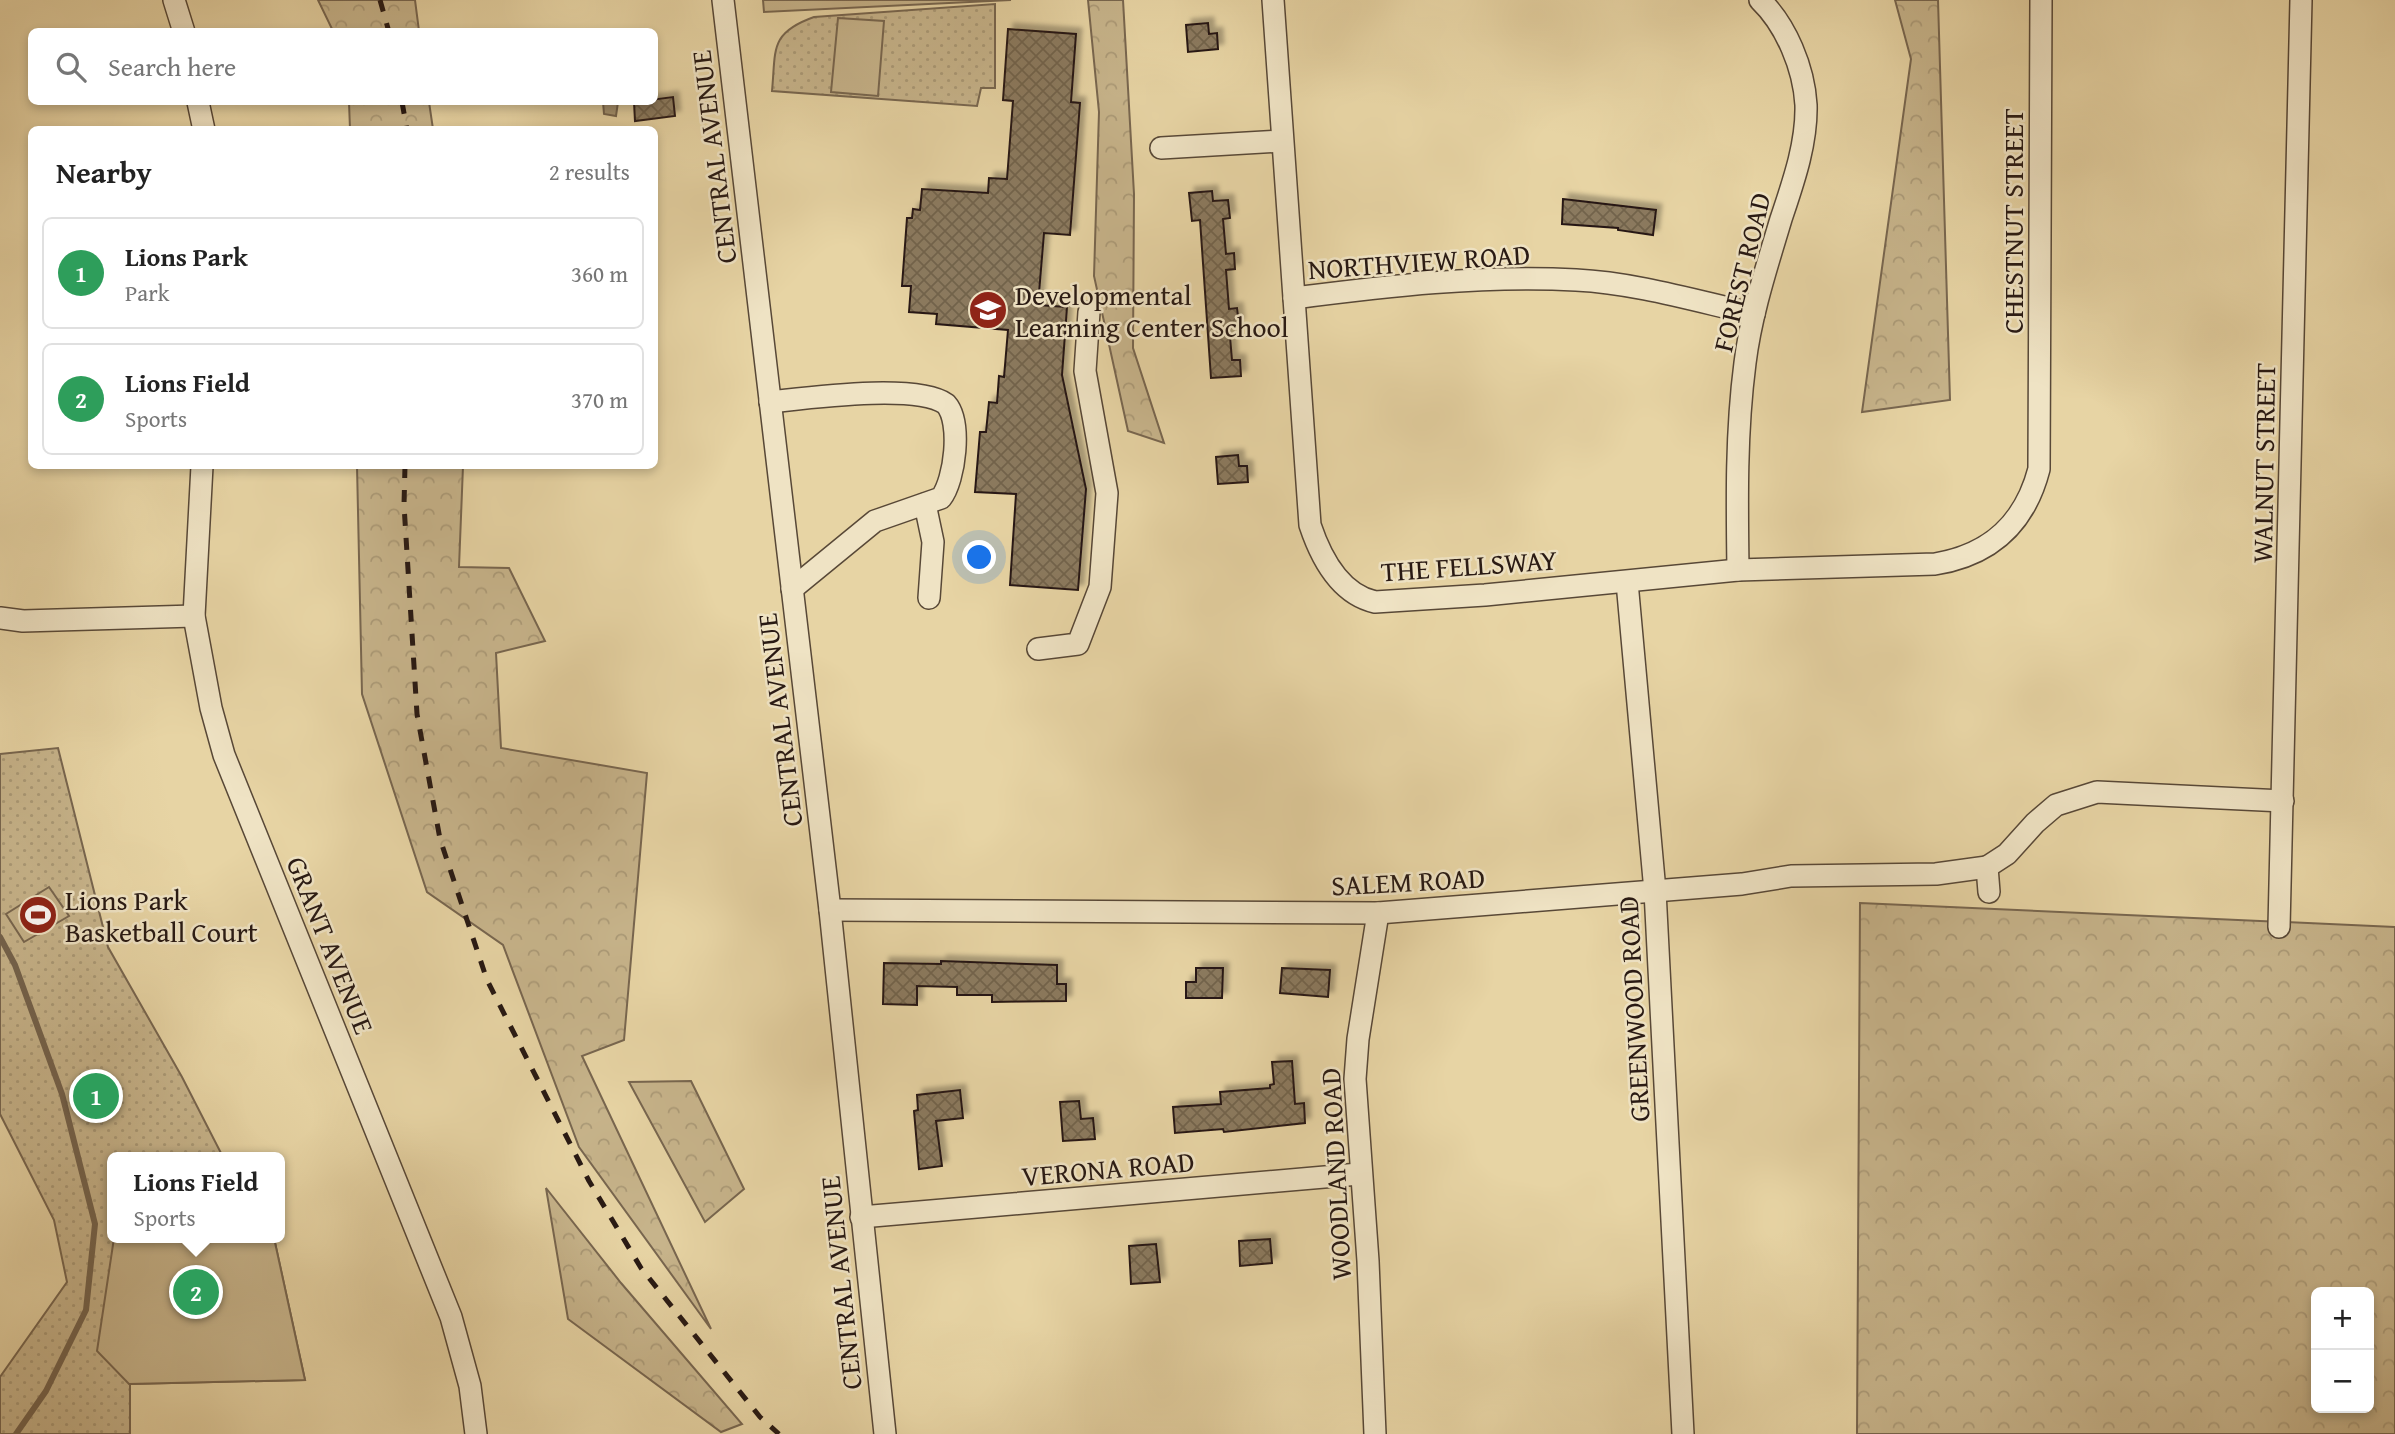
<!DOCTYPE html>
<meta charset="utf-8">
<style>
body{margin:0;font-family:"Gentium Book Plus",serif;background:#f6f6f6;color:#222}
.controls{position:absolute;right:21px;bottom:21px;display:grid;overflow:hidden;border-radius:10px;box-shadow:0 4px 10px #0003}
.controls button{width:63px;height:63px;display:grid;place-items:center;padding:0;border:0;border-bottom:2px solid #e0e0e0;background:#fff;color:#222;font:35px sans-serif}
.you{position:absolute;left:980px;top:558px;width:24px;height:24px;margin:-18px;border:5px solid #fff;border-radius:50%;background:#1a73e8;box-shadow:0 0 0 10px #1a73e833}
.badge{display:grid;place-items:center;width:46px;height:46px;border-radius:50%;background:#8f2418;color:#fff;font-size:23px;font-weight:700}
.pin{position:absolute;translate:-50% -50%;border:4px solid #fff;box-shadow:0 2px 7px #0006}
.popup{position:absolute;left:107px;top:1152px;width:178px;height:91px;box-sizing:border-box;display:grid;place-content:center;border-radius:10px;background:#fff;filter:drop-shadow(0 2px 5px #0005);font-size:23px;white-space:nowrap;color:#767676}
.popup b{font-size:26px;color:#222}
.popup::after{content:'';position:absolute;left:50%;top:100%;margin-left:-14px;border:14px solid transparent;border-top-color:#fff}
.list{margin:0;padding:0;list-style:none}
h2{display:flex;justify-content:space-between;align-items:center;height:91px;margin:0;padding:0 28px;font-size:30px}
h2 small{font-size:23px;font-weight:400;color:#767676}
.list li{display:grid;grid-template-columns:46px 1fr auto;gap:21px;align-items:center;box-sizing:border-box;height:112px;margin:0 14px 14px;padding:0 14px;border:2px solid #e0e0e0;border-radius:10px}
.list b{display:block;font-size:26px;white-space:nowrap}
.list p{margin:0;font-size:23px;white-space:nowrap;color:#767676}
.list em{font-size:23px;font-style:normal;color:#767676}
.icon{flex:none;width:38px;height:38px;fill:none;stroke:currentColor;stroke-width:2;stroke-linecap:round;stroke-linejoin:round}
.map{position:relative;flex:none;width:2395px;height:1434px;overflow:hidden}
.search{position:absolute;background:#fff;box-shadow:0 4px 10px #0003;left:28px;top:28px;width:630px;height:77px;display:flex;align-items:center;gap:18px;box-sizing:border-box;padding:0 24px;border-radius:10px;color:#767676;font-size:26px}
.panel{position:absolute;background:#fff;box-shadow:0 4px 10px #0003;left:28px;top:126px;width:630px;height:343px;border-radius:10px}
.map>svg:first-child{display:block}
.forest{fill:url(#forest-crowns);stroke:#78664f;stroke-width:2;fill-rule:evenodd}
.park{fill:url(#park-dots);stroke:#78664f;stroke-width:2}
.garden{fill:#c7b48b;stroke:#78664f;stroke-width:2}
.water{fill:#a69473;stroke:#74634d;stroke-width:2}
.lines{fill:none;stroke-linecap:round;stroke-linejoin:round}
.stream{stroke:#74634d;stroke-width:6}
.building{fill:url(#building-cross-hatch);stroke:#281913;stroke-width:2;filter:url(#shadow)}
.minor-casing{stroke:#584837;stroke-width:24}
.minor{stroke:#efe3c4;stroke-width:21}
.rail{stroke:#281913;stroke-width:5;stroke-dasharray:12 12;stroke-linecap:butt}
.labels{text-anchor:middle;dominant-baseline:central;stroke-width:5;stroke-linejoin:round;paint-order:stroke}
.street-label{font-size:28px;fill:#281913;stroke:#efe3c4}
.poi-label{font-size:28px;fill:#281913;stroke:#efe3c4;text-anchor:start}
</style>
<div class="map">
<svg width="2395" height="1434" viewBox="0 0 2395 1434">
<defs>
<pattern id="forest-crowns" width="20" height="18" patternUnits="userSpaceOnUse" patternTransform="scale(1.75)"><rect width="20" height="18" fill="#c7b48b"/><path d="M2 6a3 3 0 1 1 6 0M12 15a3 3 0 1 1 6 0" fill="none" stroke="#ab9a77"/></pattern>
<pattern id="park-dots" width="8" height="8" patternUnits="userSpaceOnUse" patternTransform="scale(1.75)"><rect width="8" height="8" fill="#c7b48b"/><path d="M2 2h.1M6 6h.1" fill="none" stroke="#ab9a77" stroke-width="1.8" stroke-linecap="round"/></pattern>
<pattern id="building-cross-hatch" width="8" height="8" patternUnits="userSpaceOnUse" patternTransform="scale(1.75)"><rect width="8" height="8" fill="#8b7a5e"/><path d="M0 0l8 8M0 8l8-8" fill="none" stroke="#72634c"/></pattern>
<filter id="shadow"><feDropShadow dx="5.5" dy="-5.5" stdDeviation="2" flood-color="#0004"/></filter>
</defs>
<rect width="100%" height="100%" fill="#e7d4a4"/>
<filter id="stains"><feTurbulence type="fractalNoise" baseFrequency=".00286" numOctaves="4"/><feColorMatrix values="0 0 0 0 .2 0 0 0 0 .09 0 0 0 0 .02 0 0 0 .5 -.17"/></filter>
<radialGradient id="worn" r=".72"><stop offset=".6" stop-color="#630" stop-opacity="0"/><stop offset="1" stop-color="#630" stop-opacity=".3"/></radialGradient>
<g class="forest">
<polygon points="318,0 415,0 419,31 333,31"/>
<polygon points="1088,0 1123,0 1134,194 1133,348 1164,443 1128,431 1094,276 1099,112"/>
<polygon points="1895,0 1938,0 1950,400 1862,412 1911,59"/>
<polygon points="349,102 429,102 433,129 350,129"/>
<polygon points="357,466 463,466 459,567 509,568 545,641 496,653 501,748 647,773 624,1040 582,1056 711,1329 579,1147 503,945 427,892 362,694"/>
<path d="M1860 903 2395 927V1434H1857ZM2316 1292H2369V1408H2316Z"/>
<polygon points="691,1081 744,1189 705,1222 629,1082"/>
<polygon points="546,1188 621,1283 742,1424 721,1432 568,1319"/>
</g>
<g class="park">
<path d="M995 4V88H981L977 106 772 91C776 50 769 33 814 17Z"/>
<polygon points="58,748 108,947 182,1077 223,1157 112,1157 112,1238 274,1238 305,1380 130,1384 130,1434 0,1434 0,1377 67,1282 54,1220 0,1114 0,754"/>
</g>
<g class="garden">
<polygon points="763,0 1011,0 764,12"/>
<polygon points="838,18 884,21 878,96 831,92"/>
<polygon points="49,887 69,916 24,942 6,914"/>
<polygon points="114,1238 274,1238 305,1380 129,1384 97,1351"/>
</g>
<polygon class="water" points="603,102 618,102 616,116 604,114"/>
<g class="lines">
<polyline class="stream" points="0,937 15,965 62,1094 95,1224 86,1310 46,1391 16,1434"/>
</g>
<g class="building">
<polygon points="1208,23 1209,34 1217,33 1218,49 1188,52 1186,25"/>
<polygon points="1008,29 1076,34 1071,102 1080,103 1070,235 1044,233 1038,305 1067,307 1062,375 1086,489 1078,590 1010,585 1016,494 975,492 980,432 986,432 989,402 997,403 999,376 1004,377 1008,330 936,324 937,314 909,312 911,286 902,286 907,218 912,218 913,209 920,210 922,189 988,193 989,178 1007,179 1013,101 1003,100"/>
<polygon points="673,97 675,116 635,121 634,102"/>
<polygon points="1212,191 1213,201 1228,200 1230,218 1223,219 1226,254 1234,253 1235,269 1226,270 1229,309 1237,308 1239,324 1229,325 1232,360 1240,360 1241,376 1211,378 1200,220 1192,221 1189,193"/>
<polygon points="1563,199 1656,210 1653,235 1618,230 1618,228 1562,224"/>
<polygon points="1238,455 1239,466 1247,466 1248,482 1218,484 1216,457"/>
<polygon points="941,961 1057,965 1057,984 1066,984 1066,1001 992,1002 992,995 957,995 957,987 917,986 917,1005 883,1004 884,963 941,964"/>
<polygon points="1196,968 1223,968 1222,998 1186,998 1186,982 1196,982"/>
<polygon points="1282,968 1330,970 1328,997 1280,993"/>
<polygon points="1292,1061 1295,1104 1304,1103 1305,1123 1224,1132 1223,1129 1175,1133 1173,1107 1221,1104 1220,1092 1270,1088 1270,1085 1274,1084 1272,1062"/>
<polygon points="960,1090 963,1118 936,1121 942,1166 919,1169 914,1111 918,1110 917,1095"/>
<polygon points="1079,1101 1081,1119 1093,1118 1095,1139 1063,1141 1060,1102"/>
<polygon points="1270,1239 1272,1263 1240,1266 1239,1241"/>
<polygon points="1156,1244 1160,1282 1131,1284 1129,1246"/>
</g>
<g class="lines">
<defs>
<g id="minor">
<polyline points="174,0 184,32"/>
<polyline points="723,0 830,910 885,1434"/>
<path d="M1273 0 1310 525C1321 558 1340 594 1375 602L1485 595 1738 570 1935 564C1991 555 2025 523 2039 469L2041 0"/>
<polyline points="198,102 204,130"/>
<polyline points="1161,148 1282,141"/>
<path d="M1294 298C1388 286 1481 275 1576 280 1636 283 1696 301 1754 314"/>
<path d="M770 402C808 398 916 383 946 404 962 422 955 480 941 498L875 521 792 589"/>
<polyline points="202,466 194,616 211,708 224,755 451,1317 470,1386 476,1434"/>
<polyline points="925,504 933,542 929,598"/>
<path d="M1738 570C1737 501 1736 432 1745 363 1751 314 1767 266 1781 219 1793 183 1807 144 1806 105 1804 68 1786 25 1760 0"/>
<polyline points="1627,582 1655,891 1683,1434"/>
<polyline points="0,618 23,621 194,616"/>
<polyline points="1038,649 1078,644 1100,587 1107,493 1085,371 1089,312"/>
<polyline points="1989,892 1987,867 2007,854 2035,823 2056,805 2097,792 2283,801"/>
<polyline points="830,910 1378,913 1742,884 1791,876 1936,874 1987,867"/>
<polyline points="2279,927 2301,0"/>
<polyline points="861,1217 1359,1174"/>
<polyline points="1375,1434 1368,1261 1355,1079 1358,1039 1378,913"/>
</g>
</defs>
<use href="#minor" class="minor-casing"/>
<use href="#minor" class="minor"/>
<g class="rail">
<polyline points="380,0 389,32"/>
<polyline points="402,102 407,130"/>
<polyline points="405,466 404,505 417,714 440,839 487,980 589,1181 641,1268 760,1417 779,1434"/>
</g>
</g>
<defs>
<symbol id="school-disc" viewBox="-11 -11 22 22"><circle r="9.5" fill="#8f2418" stroke="#efe3c4"/><path d="M0-5L7-2L0 1L-7-2ZM-4 1L0 2.5L4 1V4Q0 6-4 4Z" fill="#fff"/></symbol>
<symbol id="stadium-disc" viewBox="-11 -11 22 22"><circle r="9.5" fill="#8f2418" stroke="#efe3c4"/><path d="M0-5a6.5 5 0 1 0 0 10a6.5 5 0 1 0 0-10ZM-3.5-1.8h7v3.6h-7Z" fill="#fff"/></symbol>
</defs>
<g fill-rule="evenodd">
<use href="#school-disc" x="966" y="288" width="44" height="44"/>
<use href="#stadium-disc" x="16" y="893" width="44" height="44"/>
</g>
<g class="labels">
<g class="street-label">
<text transform="translate(713 157) rotate(-97)">CENTRAL AVENUE</text>
<text transform="translate(2012 221) rotate(-90)">CHESTNUT STREET</text>
<text transform="translate(1419 261) rotate(-4)">NORTHVIEW ROAD</text>
<text transform="translate(1741 272) rotate(-76)">FOREST ROAD</text>
<text transform="translate(2263 463) rotate(-89)">WALNUT STREET</text>
<text transform="translate(1469 565) rotate(-4)">THE FELLSWAY</text>
<text transform="translate(779 720) rotate(-97)">CENTRAL AVENUE</text>
<text transform="translate(1408 881) rotate(-3)">SALEM ROAD</text>
<text transform="translate(331 945) rotate(68)">GRANT AVENUE</text>
<text transform="translate(1633 1009) rotate(-93)">GREENWOOD ROAD</text>
<text transform="translate(1108 1168) rotate(-5)">VERONA ROAD</text>
<text transform="translate(1335 1174) rotate(-93)">WOODLAND ROAD</text>
<text transform="translate(840 1283) rotate(-96)">CENTRAL AVENUE</text>
</g>
<g class="poi-label">
<text x="1015" y="294">Developmental<tspan x="1015" dy="32">Learning Center School</tspan></text>
<text x="65" y="899">Lions Park<tspan x="65" dy="32">Basketball Court</tspan></text>
</g>
</g>
<rect width="100%" height="100%" filter="url(#stains)"/>
<rect width="100%" height="100%" fill="url(#worn)"/>
</svg>
<div class="controls">
<button>+</button>
<button>−</button>
</div>
<div class="you"></div>
<div class="pin badge" style="left:96px;top:1096px;background:#2e9e5b">1</div>
<div class="pin badge" style="left:196px;top:1292px;background:#2e9e5b">2</div>
<div class="popup"><b>Lions Field</b>Sports</div>
<div class="search"><svg class="icon" aria-label="search" viewBox="0 0 24 24"><circle cx="10" cy="10" r="6"/><path d="M15 15l6 6"/></svg>Search here</div>
<section class="panel">
<h2>Nearby<small>2 results</small></h2>
<ul class="list">
<li><span class="badge" style="background:#2e9e5b">1</span><div><b>Lions Park</b><p>Park</p></div><em>360 m</em></li>
<li><span class="badge" style="background:#2e9e5b">2</span><div><b>Lions Field</b><p>Sports</p></div><em>370 m</em></li>
</ul>
</section>
</div>
